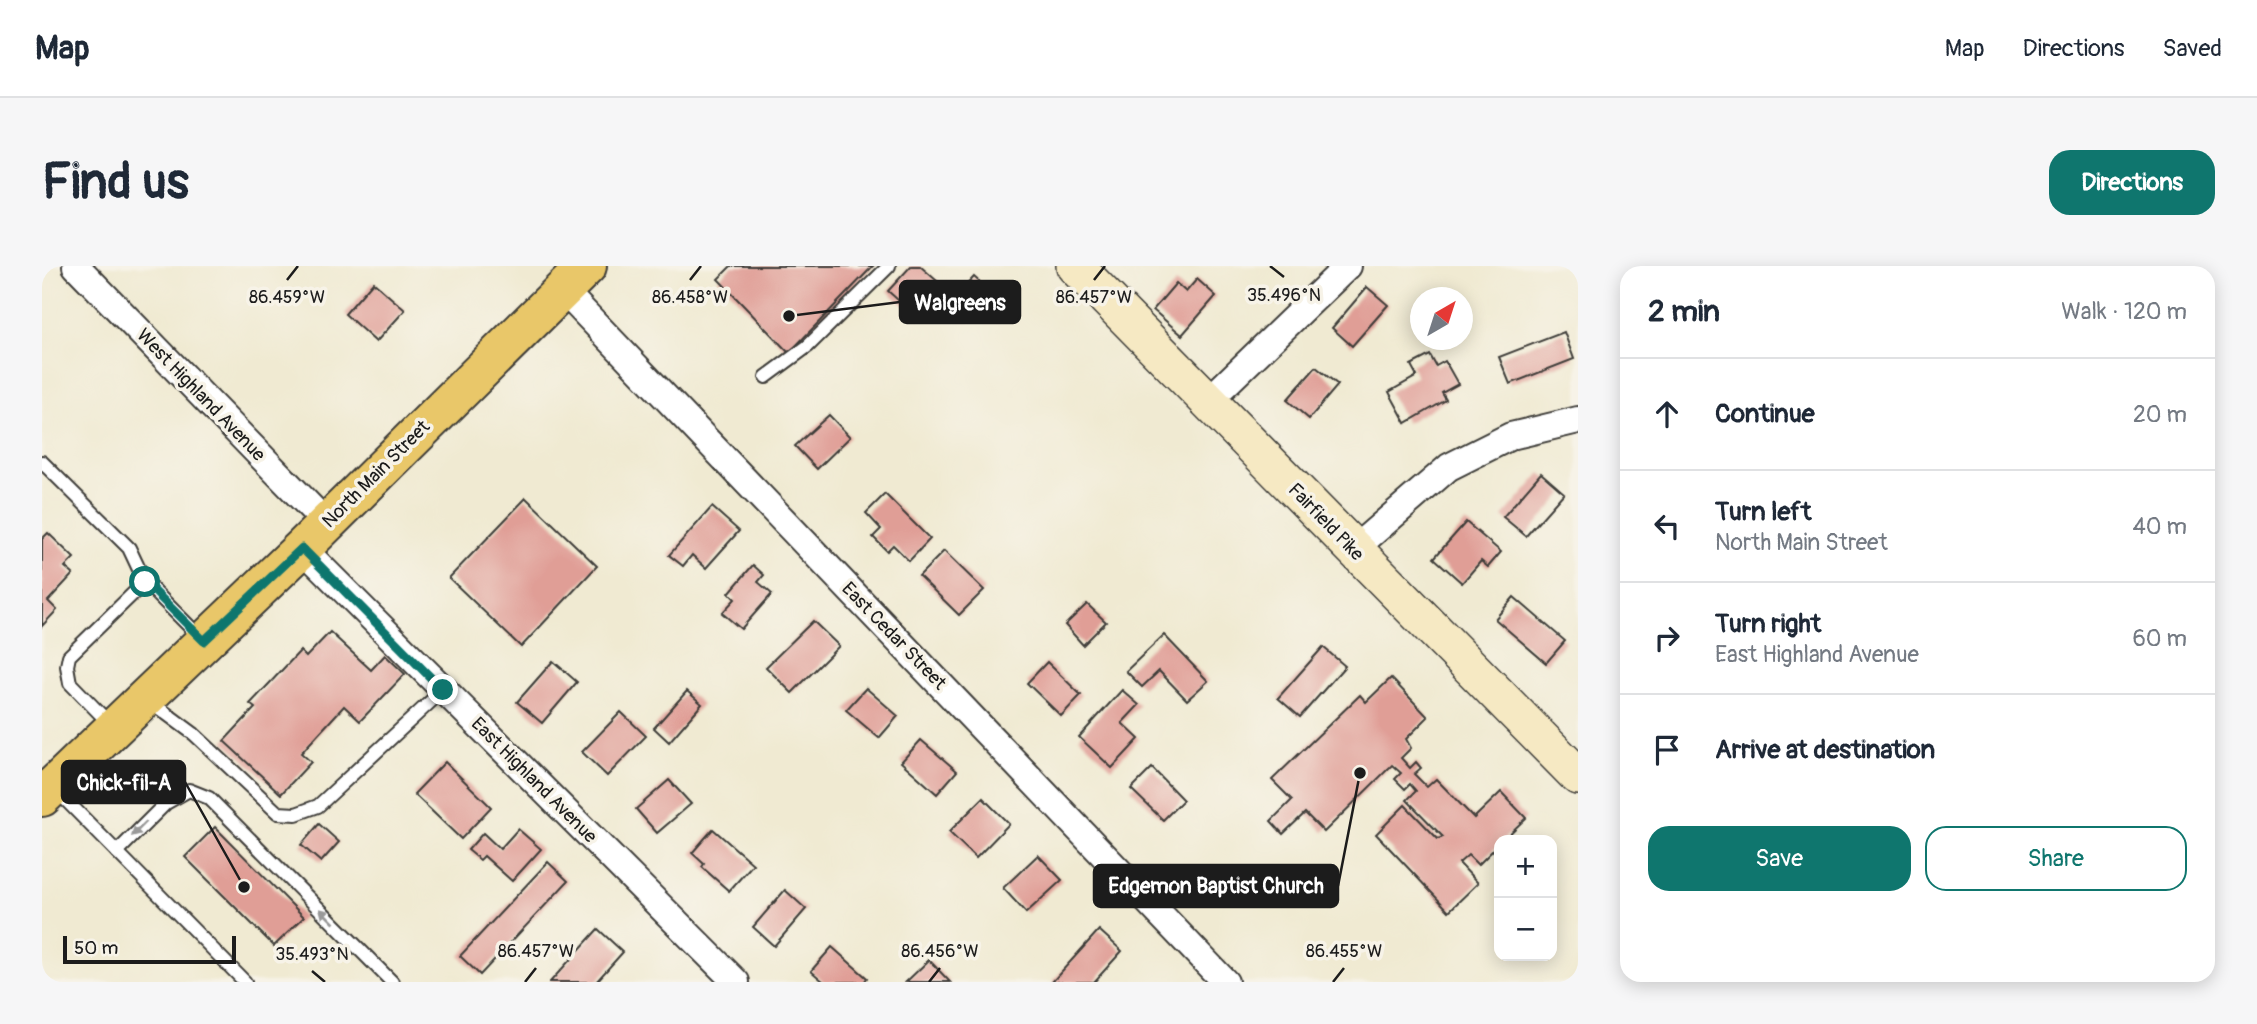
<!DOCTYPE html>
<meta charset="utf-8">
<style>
body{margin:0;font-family:Pangolin,sans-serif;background:#f6f6f7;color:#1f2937}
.controls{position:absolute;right:21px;bottom:21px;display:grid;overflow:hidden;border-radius:14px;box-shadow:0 4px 18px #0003}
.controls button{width:63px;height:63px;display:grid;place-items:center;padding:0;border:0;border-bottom:2px solid #e0e1e3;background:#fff;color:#1f2937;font:35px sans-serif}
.compass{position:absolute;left:1368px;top:21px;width:63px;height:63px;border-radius:50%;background:#fff;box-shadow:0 4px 18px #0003;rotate:39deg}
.scale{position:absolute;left:21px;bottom:18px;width:173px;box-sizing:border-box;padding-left:7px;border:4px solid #1c1c1c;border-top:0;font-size:19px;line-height:24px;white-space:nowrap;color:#1c1c1c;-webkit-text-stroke:5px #f7f3e8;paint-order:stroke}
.stop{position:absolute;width:21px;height:21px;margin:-16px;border:5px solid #0f766e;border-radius:50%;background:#fff}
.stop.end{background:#0f766e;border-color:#fff;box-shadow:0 2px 7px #0008}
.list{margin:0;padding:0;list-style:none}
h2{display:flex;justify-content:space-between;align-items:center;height:91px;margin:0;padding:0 28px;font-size:30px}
h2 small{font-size:23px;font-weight:400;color:#747a83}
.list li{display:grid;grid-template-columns:46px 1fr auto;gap:21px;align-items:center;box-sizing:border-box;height:112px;padding:0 28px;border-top:2px solid #e0e1e3}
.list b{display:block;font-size:26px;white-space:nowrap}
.list p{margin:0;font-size:23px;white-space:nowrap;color:#747a83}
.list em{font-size:23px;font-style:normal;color:#747a83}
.actions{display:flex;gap:14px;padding:21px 28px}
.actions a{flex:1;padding:16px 0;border:2px solid #0f766e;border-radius:21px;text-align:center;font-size:24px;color:#0f766e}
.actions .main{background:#0f766e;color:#fff}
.icon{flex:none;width:38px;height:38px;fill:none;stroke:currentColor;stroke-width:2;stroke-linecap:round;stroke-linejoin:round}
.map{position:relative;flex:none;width:1536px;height:716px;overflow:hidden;border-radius:21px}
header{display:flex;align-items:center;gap:42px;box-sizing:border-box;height:98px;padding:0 35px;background:#fff;border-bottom:2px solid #e0e1e3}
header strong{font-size:33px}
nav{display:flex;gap:38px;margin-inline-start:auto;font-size:24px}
.intro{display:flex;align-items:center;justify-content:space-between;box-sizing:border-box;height:168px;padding:0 42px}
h1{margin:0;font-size:49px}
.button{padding:18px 32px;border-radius:21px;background:#0f766e;color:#fff;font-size:24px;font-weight:700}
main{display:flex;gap:42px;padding:0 42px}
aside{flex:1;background:#fff;border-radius:21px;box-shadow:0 4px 18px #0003}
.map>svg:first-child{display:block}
.building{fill:#e09e96}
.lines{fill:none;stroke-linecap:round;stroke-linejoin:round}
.lane-casing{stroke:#3c3b37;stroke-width:16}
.street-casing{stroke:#3c3b37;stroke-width:30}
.secondary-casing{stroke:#3c3b37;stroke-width:40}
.primary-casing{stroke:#3c3b37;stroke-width:42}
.lane{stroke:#fff;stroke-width:12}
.street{stroke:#fff;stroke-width:26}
.secondary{stroke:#f6e9c3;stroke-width:37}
.primary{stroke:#e9c769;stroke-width:38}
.oneway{fill:#999}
.route{stroke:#0f766e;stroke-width:9}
.ticks{fill:none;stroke:#1c1c1c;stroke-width:2.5}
.labels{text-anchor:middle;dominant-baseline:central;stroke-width:7;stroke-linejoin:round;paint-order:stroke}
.street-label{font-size:19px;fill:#1c1c1c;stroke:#f7f3e8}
.ticks-label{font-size:18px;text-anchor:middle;fill:#1c1c1c;stroke:#f7f3e8;stroke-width:7;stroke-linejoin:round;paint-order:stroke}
.leader{fill:none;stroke:#1c1c1c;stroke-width:2.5}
.callout-dot{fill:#1c1c1c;stroke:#f7f3e8;stroke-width:2.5}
.callout{fill:#1c1c1c;stroke:#1c1c1c;stroke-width:2.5}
.callout-label{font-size:21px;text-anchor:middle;font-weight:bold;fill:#fff}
</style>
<header>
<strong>Map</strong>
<nav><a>Map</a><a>Directions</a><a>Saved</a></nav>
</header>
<div class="intro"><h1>Find us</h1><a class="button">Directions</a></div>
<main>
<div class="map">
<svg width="1536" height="716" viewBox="0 0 1536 716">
<rect width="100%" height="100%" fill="#f7f3e8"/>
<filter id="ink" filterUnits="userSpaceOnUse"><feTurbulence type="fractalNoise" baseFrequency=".0143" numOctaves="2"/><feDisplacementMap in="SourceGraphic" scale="14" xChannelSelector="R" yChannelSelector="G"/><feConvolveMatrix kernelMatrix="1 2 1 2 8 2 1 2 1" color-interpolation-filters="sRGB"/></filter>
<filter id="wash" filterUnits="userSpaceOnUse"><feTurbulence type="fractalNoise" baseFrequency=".00686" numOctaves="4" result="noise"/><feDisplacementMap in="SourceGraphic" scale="28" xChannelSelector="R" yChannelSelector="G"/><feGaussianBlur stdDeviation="1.57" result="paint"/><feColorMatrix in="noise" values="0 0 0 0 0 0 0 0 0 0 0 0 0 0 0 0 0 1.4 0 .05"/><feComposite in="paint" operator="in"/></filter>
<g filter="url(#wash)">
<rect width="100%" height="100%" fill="#f0ead2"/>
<g id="blocks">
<g class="building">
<polygon points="689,0 831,0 747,87 676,13"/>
<polygon points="869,0 878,0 903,22 876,52 846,25"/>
<polygon points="932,11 951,28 925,56 906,39"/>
<polygon points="1155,13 1174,30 1140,69 1111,44 1134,17 1144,26"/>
<polygon points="331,16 363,44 334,76 303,48"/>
<polygon points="1325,21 1346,39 1310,80 1290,62"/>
<polygon points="1522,66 1532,93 1468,118 1457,91"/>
<polygon points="1388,89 1394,100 1403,95 1416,118 1400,127 1404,134 1364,157 1347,126 1375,110 1369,99"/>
<polygon points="1274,101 1296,119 1267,153 1245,134"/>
<polygon points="787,149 808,171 775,203 753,180"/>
<polygon points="1499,207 1522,227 1484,270 1461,251"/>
<polygon points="843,228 888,273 867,295 851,279 845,285 831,271 839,263 824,247"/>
<polygon points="484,232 555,300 479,381 407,312"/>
<polygon points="670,241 697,265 664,302 650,289 641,300 627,289"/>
<polygon points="1424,256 1459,286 1446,301 1439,295 1420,317 1392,292"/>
<polygon points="6,267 32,292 23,301 31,308 6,335 15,344 0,360 0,273"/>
<polygon points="902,285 942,324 917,349 877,310"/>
<polygon points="711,299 722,309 716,316 730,328 699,363 680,347 693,333 687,327"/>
<polygon points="1472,331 1523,375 1504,397 1453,353"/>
<polygon points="1045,338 1064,356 1041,379 1023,359"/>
<polygon points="771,355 797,380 750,427 724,401"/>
<polygon points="288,366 329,404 343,389 363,408 318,455 302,440 259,487 269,496 239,528 182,475 213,442 208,438 258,385 264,391"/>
<polygon points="1122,369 1166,415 1145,434 1117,405 1100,421 1084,405"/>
<polygon points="1281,381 1303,400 1258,451 1236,432"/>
<polygon points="511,395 535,416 500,457 475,436"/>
<polygon points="1005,396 1039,429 1019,450 985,417"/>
<polygon points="1349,412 1386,451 1364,473 1369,482 1359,492 1368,502 1374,496 1379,502 1372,508 1385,521 1394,513 1432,552 1459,526 1484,552 1461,574 1457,574 1457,578 1436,599 1426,589 1417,597 1436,617 1407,645 1334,568 1363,539 1396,573 1401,571 1365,534 1374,525 1368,518 1363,523 1353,513 1359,507 1350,499 1282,566 1263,547 1241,568 1229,555 1250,534 1230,514 1318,429 1324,436"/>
<polygon points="824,422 856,450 837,472 804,444"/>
<polygon points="1080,424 1097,439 1080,457 1097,473 1070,502 1037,471"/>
<polygon points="645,425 660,438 627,476 612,462"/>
<polygon points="579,446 604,470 565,510 540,486"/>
<polygon points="879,474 915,505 895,528 859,496"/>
<polygon points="403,496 449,541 419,573 372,528"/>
<polygon points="1110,502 1141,534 1121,554 1089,523"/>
<polygon points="627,514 649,538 615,567 594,543"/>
<polygon points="941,532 967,558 934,592 907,566"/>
<polygon points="277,558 297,576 279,596 259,579"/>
<polygon points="173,561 262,651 232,680 143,591"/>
<polygon points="476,563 499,583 470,615 442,590 438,594 426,584 441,567 458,583"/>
<polygon points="671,563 711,598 687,625 660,601 662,598 650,587"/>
<polygon points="996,589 1020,614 984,647 961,622"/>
<polygon points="506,596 526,615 438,709 418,690"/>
<polygon points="743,624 764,643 732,680 711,661"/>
<polygon points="556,663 581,686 554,716 508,716"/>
<polygon points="1057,664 1080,685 1052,716 1010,716"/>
<polygon points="790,681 825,712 822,716 782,716 769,705"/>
<polygon points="887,694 908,716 864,716"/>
</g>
</g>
</g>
<g filter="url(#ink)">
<use href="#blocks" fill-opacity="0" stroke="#3c3b37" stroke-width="2"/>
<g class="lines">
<defs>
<g id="lane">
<polyline points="724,111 766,80 847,0"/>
<polyline points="0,196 87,282 103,316"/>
<polyline points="106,434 152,468 236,547 254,548 276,540 401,424"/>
<polyline points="69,459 28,417 25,400 27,390 103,316 160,373"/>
<polyline points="13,523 203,716"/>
<polyline points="75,586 124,537 147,524 167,532 350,716"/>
</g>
<g id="street">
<polyline points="34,0 284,257"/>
<polyline points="521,24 1183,716"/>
<polyline points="1166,135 1306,0"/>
<polyline points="260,282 694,716"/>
<polyline points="1311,284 1407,201 1469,170 1536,154"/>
</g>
<polyline id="secondary" points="1033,0 1536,510"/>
<polyline id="primary" points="0,531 260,282 545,0"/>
</defs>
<use href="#lane" class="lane-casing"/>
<use href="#street" class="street-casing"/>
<use href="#secondary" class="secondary-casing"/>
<use href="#primary" class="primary-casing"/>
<use href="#lane" class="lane"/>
<use href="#street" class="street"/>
<use href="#secondary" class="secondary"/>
<use href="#primary" class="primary"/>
</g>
<defs><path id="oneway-solid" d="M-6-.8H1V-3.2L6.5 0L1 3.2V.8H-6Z" transform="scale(1.75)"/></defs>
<g class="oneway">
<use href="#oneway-solid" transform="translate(97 563) rotate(135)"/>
<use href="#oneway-solid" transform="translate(285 650) rotate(-135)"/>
</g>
</g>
<g class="lines" filter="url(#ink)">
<polyline class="route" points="103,316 162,375 260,282 401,424"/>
</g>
<path class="ticks" d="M1228 0 1242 11M245 14 256 0M648 14 659 0M1052 14 1063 0M270 705 283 716M483 716 494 702M887 716 898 702M1291 716 1302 702"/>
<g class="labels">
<g class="street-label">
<text transform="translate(159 129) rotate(46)">West Highland Avenue</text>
<text transform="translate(334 208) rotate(-45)">North Main Street</text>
<text transform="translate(1284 256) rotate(46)">Fairfield Pike</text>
<text transform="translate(852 370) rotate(46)">East Cedar Street</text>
<text transform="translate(492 514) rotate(45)">East Highland Avenue</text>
</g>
</g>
<g class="ticks-label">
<text x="1242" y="35">35.496°N</text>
<text x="245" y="37">86.459°W</text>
<text x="648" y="37">86.458°W</text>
<text x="1052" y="37">86.457°W</text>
<text x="494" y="691">86.457°W</text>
<text x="898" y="691">86.456°W</text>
<text x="1302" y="691">86.455°W</text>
<text x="270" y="694">35.493°N</text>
</g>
<path class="leader" d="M747 50L858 36M202 621L143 516M1318 507L1296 620"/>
<g class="callout-dot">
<circle cx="747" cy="50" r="7"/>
<circle cx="202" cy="621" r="7"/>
<circle cx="1318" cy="507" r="7"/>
</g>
<g class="callout">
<rect x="858" y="15" width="120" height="42" rx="7"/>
<rect x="20" y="495" width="123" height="42" rx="7"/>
<rect x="1052" y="599" width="244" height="42" rx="7"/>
</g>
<g class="callout-label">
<text x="918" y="44">Walgreens</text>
<text x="82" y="524">Chick-fil-A</text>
<text x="1174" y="627">Edgemon Baptist Church</text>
</g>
</svg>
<div class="controls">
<button>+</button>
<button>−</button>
</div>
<svg class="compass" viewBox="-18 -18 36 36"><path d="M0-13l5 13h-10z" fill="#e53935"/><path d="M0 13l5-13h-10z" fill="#747a83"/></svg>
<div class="scale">50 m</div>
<div class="stop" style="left:103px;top:316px"></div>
<div class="stop end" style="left:401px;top:424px"></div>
</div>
<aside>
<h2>2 min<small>Walk · 120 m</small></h2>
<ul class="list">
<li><svg class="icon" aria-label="ahead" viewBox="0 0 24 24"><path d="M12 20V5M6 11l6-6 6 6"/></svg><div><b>Continue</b></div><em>20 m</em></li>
<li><svg class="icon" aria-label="left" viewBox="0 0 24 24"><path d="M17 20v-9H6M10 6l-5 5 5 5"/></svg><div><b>Turn left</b><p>North Main Street</p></div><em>40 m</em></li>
<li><svg class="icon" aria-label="right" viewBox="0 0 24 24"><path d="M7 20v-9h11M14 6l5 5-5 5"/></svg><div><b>Turn right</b><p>East Highland Avenue</p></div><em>60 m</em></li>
<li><svg class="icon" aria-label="arrive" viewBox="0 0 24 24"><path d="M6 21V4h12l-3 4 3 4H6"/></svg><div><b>Arrive at destination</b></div></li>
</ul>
<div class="actions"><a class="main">Save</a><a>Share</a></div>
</aside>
</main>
